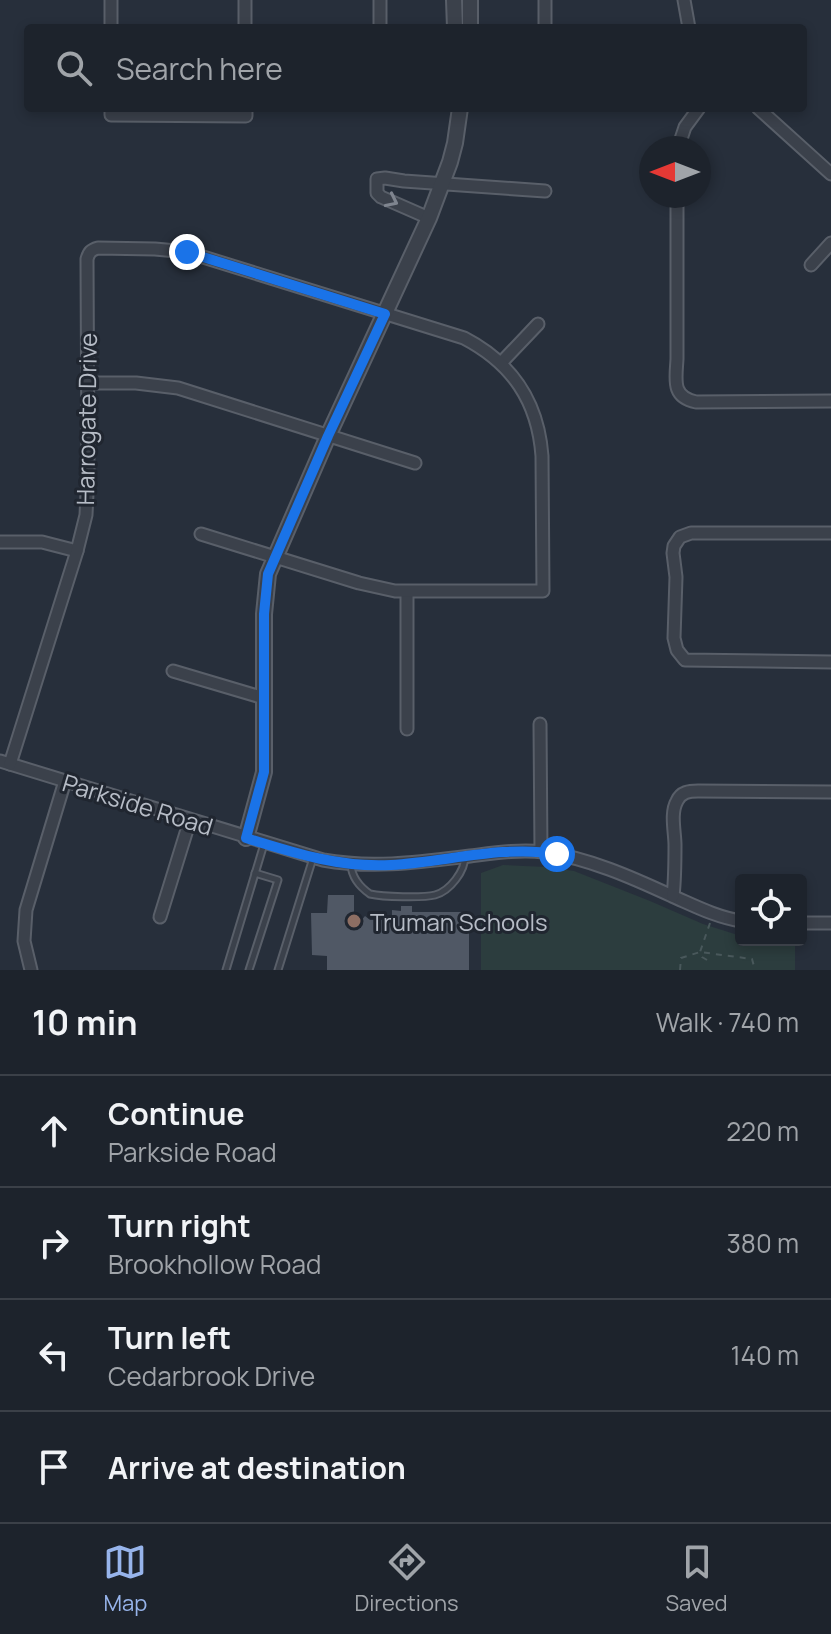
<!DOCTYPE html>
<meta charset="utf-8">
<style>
body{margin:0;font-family:Manrope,sans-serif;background:#252b34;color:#f1f3f6}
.controls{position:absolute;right:24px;bottom:24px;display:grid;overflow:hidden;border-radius:8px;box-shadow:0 4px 12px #0003}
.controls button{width:72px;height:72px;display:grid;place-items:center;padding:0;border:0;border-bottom:2px solid #3b4048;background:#1d232c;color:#f1f3f6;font:40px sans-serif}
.compass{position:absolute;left:639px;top:136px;width:72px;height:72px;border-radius:50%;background:#1d232c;box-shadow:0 4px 12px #0003;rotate:270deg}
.stop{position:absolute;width:24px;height:24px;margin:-18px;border:6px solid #1a73e8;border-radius:50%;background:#fff}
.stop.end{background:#1a73e8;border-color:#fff;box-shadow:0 2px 8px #0008}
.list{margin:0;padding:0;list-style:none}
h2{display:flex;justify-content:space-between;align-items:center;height:104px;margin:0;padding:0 32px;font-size:34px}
h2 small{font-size:26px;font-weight:400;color:#a0a4a9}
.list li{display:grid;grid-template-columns:52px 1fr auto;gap:24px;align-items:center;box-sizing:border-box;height:112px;padding:0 32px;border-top:2px solid #3b4048}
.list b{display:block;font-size:30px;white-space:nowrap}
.list p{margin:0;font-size:26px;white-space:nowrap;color:#a0a4a9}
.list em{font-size:26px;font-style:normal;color:#a0a4a9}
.icon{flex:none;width:44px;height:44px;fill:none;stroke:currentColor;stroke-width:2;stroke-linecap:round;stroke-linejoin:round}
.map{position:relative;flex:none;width:831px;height:970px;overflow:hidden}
.search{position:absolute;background:#1d232c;box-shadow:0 4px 12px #0003;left:24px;right:24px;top:24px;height:88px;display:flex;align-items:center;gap:20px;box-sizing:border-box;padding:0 28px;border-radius:8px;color:#a0a4a9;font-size:30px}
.sheet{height:552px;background:#1d232c}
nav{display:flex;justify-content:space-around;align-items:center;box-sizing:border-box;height:112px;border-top:2px solid #3b4048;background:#1d232c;font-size:22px;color:#a0a4a9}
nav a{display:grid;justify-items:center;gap:4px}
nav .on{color:#97b4eb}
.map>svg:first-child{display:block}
.green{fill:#2c3d3e}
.building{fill:#505865}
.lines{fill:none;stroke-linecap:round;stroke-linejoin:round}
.service-casing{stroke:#595f69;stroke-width:9}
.minor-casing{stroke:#595f69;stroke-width:15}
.tertiary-casing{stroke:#595f69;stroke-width:18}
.path{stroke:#49585b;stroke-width:2;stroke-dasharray:6 6;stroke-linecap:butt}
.service{stroke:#3b414b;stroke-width:5}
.minor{stroke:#3b414b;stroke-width:11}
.tertiary{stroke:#3b414b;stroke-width:14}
.oneway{stroke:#7f858f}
.route{stroke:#1a73e8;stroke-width:10}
.education-dot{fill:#8d6e63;stroke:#202630;stroke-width:3}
.labels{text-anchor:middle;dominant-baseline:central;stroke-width:6;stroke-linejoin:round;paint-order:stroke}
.street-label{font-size:24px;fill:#b6bcc6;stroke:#202630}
.poi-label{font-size:24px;fill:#b6bcc6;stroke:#202630;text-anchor:start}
</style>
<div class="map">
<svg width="831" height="970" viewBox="0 0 831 970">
<rect width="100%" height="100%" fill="#272f3b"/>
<polygon class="green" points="503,865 546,867 574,871 650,901 703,924 741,936 741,940 795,940 795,970 481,970 481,873"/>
<polygon class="building" points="328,895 354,895 354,928 361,928 361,921 365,916 370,920 392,920 392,910 401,911 401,906 412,906 412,912 469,912 469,970 327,970 327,956 312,955 311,913 327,913"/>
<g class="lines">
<defs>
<g id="service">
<path d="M351 865C352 878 360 887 370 894 383 897 423 898 435 895 450 891 465 871 465 856"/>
<polyline points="226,970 264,844"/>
<polyline points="249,970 278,880 255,873"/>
<polyline points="278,970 313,858"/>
</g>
<g id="minor">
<polyline points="111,0 111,28"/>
<polyline points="245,0 245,28"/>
<polyline points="380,0 380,28"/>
<polyline points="545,0 545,28"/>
<polyline points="684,0 689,28"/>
<polyline points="111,108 111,115 246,116 246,108"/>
<polyline points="758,108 831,174"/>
<polyline points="678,148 685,127 699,108"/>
<path d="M677 196V359C676 379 671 397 696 402L831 401"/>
<polyline points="429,218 381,197 377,193 377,179 385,178 404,181 545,191"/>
<polyline points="811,265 831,243"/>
<polyline points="501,363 538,324"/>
<polyline points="87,383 136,383 178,388 415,463"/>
<polyline points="831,533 691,533 680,537 674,546 673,553 676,577 674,638 677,650 685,660 831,662"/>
<polyline points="0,542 42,542 77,551"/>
<polyline points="173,671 264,698"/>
<polyline points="540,724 541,851"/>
<polyline points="407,729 407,592"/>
<path d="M0 761 323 860C373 869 421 862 470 856 494 853 520 849 544 852 588 858 631 877 672 896 695 906 716 917 741 921"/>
<path d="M10 764 77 551 86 515 88 472 87 259C89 252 91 250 98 248L155 249 187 252 464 338C512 363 538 401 542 456L543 591H395L359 583 201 534"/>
<path d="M673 896C675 879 675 862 675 845 675 832 670 813 677 801 681 792 689 791 698 791L831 792"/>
<polyline points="160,917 190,820"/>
<polyline points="801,923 831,923"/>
<polyline points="31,970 24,941 26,910 65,781"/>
</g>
<g id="tertiary">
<polyline points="454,0 455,28"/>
<polyline points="470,0 470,28"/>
<polyline points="246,838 264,772 264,614 268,574 328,436 429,218 450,162 455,143 460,108"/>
</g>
</defs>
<use href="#service" class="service-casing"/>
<use href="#minor" class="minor-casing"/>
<use href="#tertiary" class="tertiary-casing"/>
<g class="path">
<polyline points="707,960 702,957 700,952 710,923"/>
<polyline points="680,970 681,958 700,952 752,959 755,970"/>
</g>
<use href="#service" class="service"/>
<use href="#minor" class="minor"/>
<use href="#tertiary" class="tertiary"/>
</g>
<defs><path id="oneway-chevron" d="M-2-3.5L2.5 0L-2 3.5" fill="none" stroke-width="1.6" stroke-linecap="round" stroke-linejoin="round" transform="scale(2)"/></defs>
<use class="oneway" href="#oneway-chevron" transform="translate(392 201) rotate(26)"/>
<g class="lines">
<path class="route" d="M187 252 385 314 328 436 268 574 264 614V772L246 838C294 853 341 868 391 865 446 862 502 845 557 854"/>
</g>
<circle class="education-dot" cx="354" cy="921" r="8"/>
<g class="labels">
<g class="street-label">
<text transform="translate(86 419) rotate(-89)">Harrogate Drive</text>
<text transform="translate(138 804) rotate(17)">Parkside Road</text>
</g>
<g class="poi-label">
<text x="370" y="921">Truman Schools</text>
</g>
</g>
</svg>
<div class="controls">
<button><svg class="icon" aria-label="locate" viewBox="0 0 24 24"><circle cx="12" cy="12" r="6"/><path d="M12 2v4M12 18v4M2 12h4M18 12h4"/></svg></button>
</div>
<svg class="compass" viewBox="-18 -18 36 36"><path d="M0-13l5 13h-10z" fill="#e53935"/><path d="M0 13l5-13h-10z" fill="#a0a4a9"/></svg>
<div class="stop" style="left:557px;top:854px"></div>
<div class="stop end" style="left:187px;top:252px"></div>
<div class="search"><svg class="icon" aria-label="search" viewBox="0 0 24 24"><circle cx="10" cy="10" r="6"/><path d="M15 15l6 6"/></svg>Search here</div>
</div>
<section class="sheet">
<h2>10 min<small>Walk · 740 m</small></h2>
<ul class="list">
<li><svg class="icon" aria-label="ahead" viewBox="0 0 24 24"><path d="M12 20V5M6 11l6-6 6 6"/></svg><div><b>Continue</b><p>Parkside Road</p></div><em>220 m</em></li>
<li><svg class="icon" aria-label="right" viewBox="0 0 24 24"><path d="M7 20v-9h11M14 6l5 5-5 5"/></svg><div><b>Turn right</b><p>Brookhollow Road</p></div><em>380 m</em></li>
<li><svg class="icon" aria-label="left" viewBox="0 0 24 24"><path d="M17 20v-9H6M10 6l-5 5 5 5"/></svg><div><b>Turn left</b><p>Cedarbrook Drive</p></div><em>140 m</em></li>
<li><svg class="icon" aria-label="arrive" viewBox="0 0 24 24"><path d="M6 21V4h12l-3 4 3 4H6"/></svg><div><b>Arrive at destination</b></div></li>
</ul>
</section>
<nav>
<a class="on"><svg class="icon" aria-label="map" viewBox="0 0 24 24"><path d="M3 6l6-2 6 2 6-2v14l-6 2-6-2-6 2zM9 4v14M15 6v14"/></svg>Map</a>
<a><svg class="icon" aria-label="directions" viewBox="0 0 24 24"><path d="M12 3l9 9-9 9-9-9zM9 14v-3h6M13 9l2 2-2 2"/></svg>Directions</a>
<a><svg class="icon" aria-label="saved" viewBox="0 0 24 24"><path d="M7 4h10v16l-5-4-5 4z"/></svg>Saved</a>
</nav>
